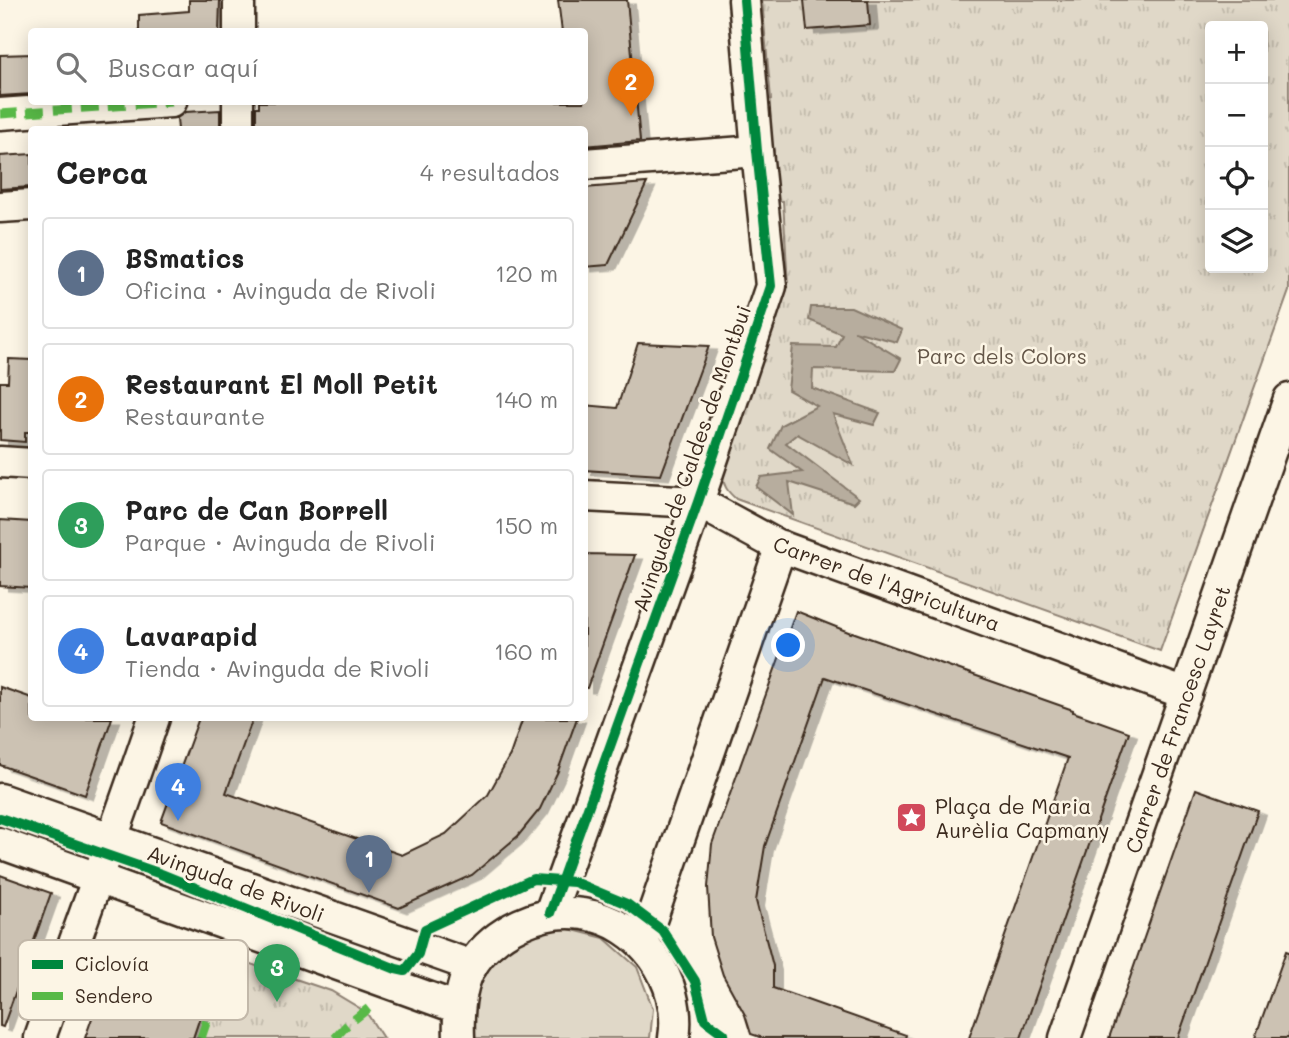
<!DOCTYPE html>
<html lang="es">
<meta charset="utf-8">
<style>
body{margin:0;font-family:Mali,sans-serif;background:#f6f6f6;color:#222}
.controls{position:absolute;right:21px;top:21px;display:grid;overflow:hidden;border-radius:7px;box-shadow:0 4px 18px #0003}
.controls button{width:63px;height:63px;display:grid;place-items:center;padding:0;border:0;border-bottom:2px solid #e0e0e0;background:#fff;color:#222;font:35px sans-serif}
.you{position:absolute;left:789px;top:646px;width:24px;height:24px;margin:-18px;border:5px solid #fff;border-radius:50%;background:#1a73e8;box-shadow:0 0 0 10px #1a73e833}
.badge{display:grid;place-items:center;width:46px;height:46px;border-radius:50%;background:#d1495b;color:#fff;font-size:23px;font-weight:700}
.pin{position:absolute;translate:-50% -58px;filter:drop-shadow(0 2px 4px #0008)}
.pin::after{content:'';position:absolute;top:37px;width:24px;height:21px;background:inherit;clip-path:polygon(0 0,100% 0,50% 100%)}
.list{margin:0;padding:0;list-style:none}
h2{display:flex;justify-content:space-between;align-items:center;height:91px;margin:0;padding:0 28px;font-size:30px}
h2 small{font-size:23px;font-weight:400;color:#767676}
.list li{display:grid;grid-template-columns:46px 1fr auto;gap:21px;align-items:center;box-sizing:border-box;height:112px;margin:0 14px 14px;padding:0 14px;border:2px solid #e0e0e0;border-radius:7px}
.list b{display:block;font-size:26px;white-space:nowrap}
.list p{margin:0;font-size:23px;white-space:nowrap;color:#767676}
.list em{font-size:23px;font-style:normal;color:#767676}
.icon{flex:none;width:38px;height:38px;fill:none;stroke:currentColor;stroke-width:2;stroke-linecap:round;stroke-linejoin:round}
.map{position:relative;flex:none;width:1289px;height:1038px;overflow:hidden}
.search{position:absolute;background:#fff;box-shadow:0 4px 18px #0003;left:28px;top:28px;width:560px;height:77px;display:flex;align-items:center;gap:18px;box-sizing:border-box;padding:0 24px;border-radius:7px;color:#767676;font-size:26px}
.panel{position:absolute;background:#fff;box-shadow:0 4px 18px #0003;left:28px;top:126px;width:560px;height:595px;border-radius:7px}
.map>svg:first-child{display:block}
.grass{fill:#e0d8c8;stroke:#8e8173;stroke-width:2}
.park{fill:url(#park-tufts);stroke:#8e8173;stroke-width:2;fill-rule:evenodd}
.water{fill:#b7ad9e;stroke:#85796b;stroke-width:2}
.building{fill:#ccc2b3;stroke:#3b2a1e;stroke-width:2;filter:url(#shadow)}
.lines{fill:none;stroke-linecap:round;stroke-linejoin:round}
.minor-casing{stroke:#3b2a1e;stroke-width:35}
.minor{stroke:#fcf5e5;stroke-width:30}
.quiet{stroke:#58b947;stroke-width:9;stroke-dasharray:18 9;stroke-linecap:butt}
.cycleway-casing{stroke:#fcf5e5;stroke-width:15}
.cycleway{stroke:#00873e;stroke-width:10}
.labels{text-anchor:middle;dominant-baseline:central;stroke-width:5;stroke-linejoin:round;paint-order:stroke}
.park-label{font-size:21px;fill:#645648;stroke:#fcf5e5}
.street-label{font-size:21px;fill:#3b2a1e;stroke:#fcf5e5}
.poi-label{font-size:21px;fill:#3b2a1e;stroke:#fcf5e5;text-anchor:start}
.key{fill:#fcf5e5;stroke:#c2b8a9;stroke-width:2}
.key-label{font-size:19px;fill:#3b2a1e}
</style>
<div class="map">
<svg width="1289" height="1038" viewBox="0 0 1289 1038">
<defs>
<pattern id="park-tufts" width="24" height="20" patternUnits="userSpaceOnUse" patternTransform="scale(1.75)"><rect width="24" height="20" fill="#e0d8c8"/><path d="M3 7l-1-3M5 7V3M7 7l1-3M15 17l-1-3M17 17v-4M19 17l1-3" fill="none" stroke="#c1baab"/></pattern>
<filter id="shadow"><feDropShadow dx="8" dy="4.5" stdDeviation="0" flood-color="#0004"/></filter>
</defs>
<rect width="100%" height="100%" fill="#fcf5e5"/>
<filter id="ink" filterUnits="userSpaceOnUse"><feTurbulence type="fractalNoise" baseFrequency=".0143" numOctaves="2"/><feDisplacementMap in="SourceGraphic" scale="14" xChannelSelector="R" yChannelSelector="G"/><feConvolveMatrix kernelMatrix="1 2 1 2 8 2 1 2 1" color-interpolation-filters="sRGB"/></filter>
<g filter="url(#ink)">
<polygon class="grass" points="561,927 604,938 637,967 653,1009 650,1038 472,1038 468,1008 484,967 518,937"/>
<g class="park">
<path d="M762 0H1289V291L1160 651 736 499C728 492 722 485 723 473L788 286 783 201H772L763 102 771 99ZM1210 26H1263V268H1210Z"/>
<polygon points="221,954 331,991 366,1012 383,1038 193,1038"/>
</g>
<polygon class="water" points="811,307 851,307 902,330 897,342 854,331 901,359 895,371 813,369 812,388 880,413 874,425 833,414 853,465 797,434 786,443 859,498 854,503 789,482 793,515 756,487 761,477 802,472 770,449 781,425 817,406 788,390 793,346 836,347 842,334 809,320"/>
<g class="building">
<polygon points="189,0 220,0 219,32 139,32 139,15 189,11"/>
<polygon points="558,0 627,0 640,141 584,146 584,130 256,130 256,107 259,107 259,102 584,102 584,32 562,32"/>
<polygon points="804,0 868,0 870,25 807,30"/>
<polygon points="32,54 32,94 0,96 0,55"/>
<polygon points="220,110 220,130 178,130 177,118 185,112"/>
<polygon points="32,154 32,187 0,189 0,156"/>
<polygon points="647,183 608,265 584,267 584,188"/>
<polygon points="638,343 709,346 661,475 584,470 584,405 617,408"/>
<polygon points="9,359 32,360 32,432 25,432 25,442 0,440 0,382 8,382"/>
<polygon points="0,520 32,522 32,588 0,586"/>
<polygon points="584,554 635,555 587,688 584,688"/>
<polygon points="796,611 851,633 852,632 1073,710 1073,712 1129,732 1021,1038 969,1038 1068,758 825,677 765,846 756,901 773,966 773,988 906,1035 905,1038 763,1038 751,1034 745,1015 723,975 711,937 708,887 712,844"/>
<polygon points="0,687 32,698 32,718 112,718 85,795 0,765"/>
<polygon points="199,718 253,718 226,793 402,855 446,834 488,795 510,755 523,718 577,718 558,771 540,809 518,836 472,875 399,908 161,822"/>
<polygon points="1196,789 1258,811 1178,1038 1109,1038"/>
<polygon points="0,875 51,893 3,1027 0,1026"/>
<polygon points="204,948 221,954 193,1038 85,1038 111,964 132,971 149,974 151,970 165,976"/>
<polygon points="1286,951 1289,952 1289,1038 1255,1038"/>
</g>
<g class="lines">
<defs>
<g id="minor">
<polyline points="239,32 239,0"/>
<polyline points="0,114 171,102"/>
<polyline points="238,130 238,102"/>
<polyline points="584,164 757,151"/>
<polyline points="0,207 32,205"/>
<polyline points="0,462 32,464"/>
<polyline points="584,496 698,502 777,545 1186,694"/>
<polyline points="0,799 472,966"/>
<polyline points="0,843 458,1008"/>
<polyline points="550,913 698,502 771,286 757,151 744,0"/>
<polyline points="643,943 781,546"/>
<path d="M40 1038C78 931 118 825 154 718"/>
<path d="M459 1038C458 1015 459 986 472 965 495 930 541 908 583 914 641 922 683 981 674 1038"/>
<polyline points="1065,1038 1289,399"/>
</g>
</defs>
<use href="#minor" class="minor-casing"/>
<use href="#minor" class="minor"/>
<g class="quiet">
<polyline points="0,114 171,102"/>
<polyline points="201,1038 228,958"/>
<polyline points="335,1038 346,1026 375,1003"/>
</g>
<defs>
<g id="cycleway">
<polyline points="0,818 161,874 396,969 405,971 418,954 425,929 533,879 574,882 627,904 663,931 695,981 705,1020 724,1034 722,1038"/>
<polyline points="550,913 698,502 771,286 757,151 744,0"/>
</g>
</defs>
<use href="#cycleway" class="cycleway-casing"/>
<use href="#cycleway" class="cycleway"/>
</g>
</g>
<defs>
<symbol id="sight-square" viewBox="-11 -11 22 22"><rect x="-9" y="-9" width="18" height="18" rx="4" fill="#d1495b" stroke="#fcf5e5"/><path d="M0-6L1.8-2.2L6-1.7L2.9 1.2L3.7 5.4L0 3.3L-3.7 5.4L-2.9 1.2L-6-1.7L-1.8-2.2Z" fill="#fff"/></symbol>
</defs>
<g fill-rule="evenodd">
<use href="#sight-square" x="894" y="800" width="35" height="35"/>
</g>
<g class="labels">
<g class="park-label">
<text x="1002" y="355">Parc dels Colors</text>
</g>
<g class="street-label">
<text transform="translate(691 458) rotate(-71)">Avinguda de Caldes de Montbui</text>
<text transform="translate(887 583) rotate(20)">Carrer de l'Agricultura</text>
<text transform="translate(1177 719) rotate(-71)">Carrer de Francesc Layret</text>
<text transform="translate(236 883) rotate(20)">Avinguda de Rivoli</text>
</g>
<g class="poi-label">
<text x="935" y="805">Plaça de Maria<tspan x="935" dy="24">Aurèlia Capmany</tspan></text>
</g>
</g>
<rect x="18" y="940" width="230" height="80" rx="10" class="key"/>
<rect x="32" y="960" width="31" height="9" fill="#00873e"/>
<rect x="32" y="992" width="31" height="8" fill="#58b947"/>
<g class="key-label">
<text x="75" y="971">Ciclovía</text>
<text x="75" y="1003">Sendero</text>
</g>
</svg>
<div class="controls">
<button>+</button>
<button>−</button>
<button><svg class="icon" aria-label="locate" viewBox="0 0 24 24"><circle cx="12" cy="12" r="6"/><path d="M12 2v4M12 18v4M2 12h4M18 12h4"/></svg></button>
<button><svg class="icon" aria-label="layers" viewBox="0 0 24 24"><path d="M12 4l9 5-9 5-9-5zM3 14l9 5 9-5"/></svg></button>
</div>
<div class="you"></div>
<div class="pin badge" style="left:369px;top:893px;background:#5c6f8a">1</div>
<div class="pin badge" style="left:631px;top:116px;background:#e8710a">2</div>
<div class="pin badge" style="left:277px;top:1002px;background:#2e9e5b">3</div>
<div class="pin badge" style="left:178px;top:821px;background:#3f7fe0">4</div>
<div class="search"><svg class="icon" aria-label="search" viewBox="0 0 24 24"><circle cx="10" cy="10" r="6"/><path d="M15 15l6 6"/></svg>Buscar aquí</div>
<section class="panel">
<h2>Cerca<small>4 resultados</small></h2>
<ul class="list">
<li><span class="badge" style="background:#5c6f8a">1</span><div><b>BSmatics</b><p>Oficina · Avinguda de Rivoli</p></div><em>120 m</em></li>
<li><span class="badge" style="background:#e8710a">2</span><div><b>Restaurant El Moll Petit</b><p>Restaurante</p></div><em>140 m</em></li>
<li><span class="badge" style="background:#2e9e5b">3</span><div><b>Parc de Can Borrell</b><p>Parque · Avinguda de Rivoli</p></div><em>150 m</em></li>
<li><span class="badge" style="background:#3f7fe0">4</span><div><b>Lavarapid</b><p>Tienda · Avinguda de Rivoli</p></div><em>160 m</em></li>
</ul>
</section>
</div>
